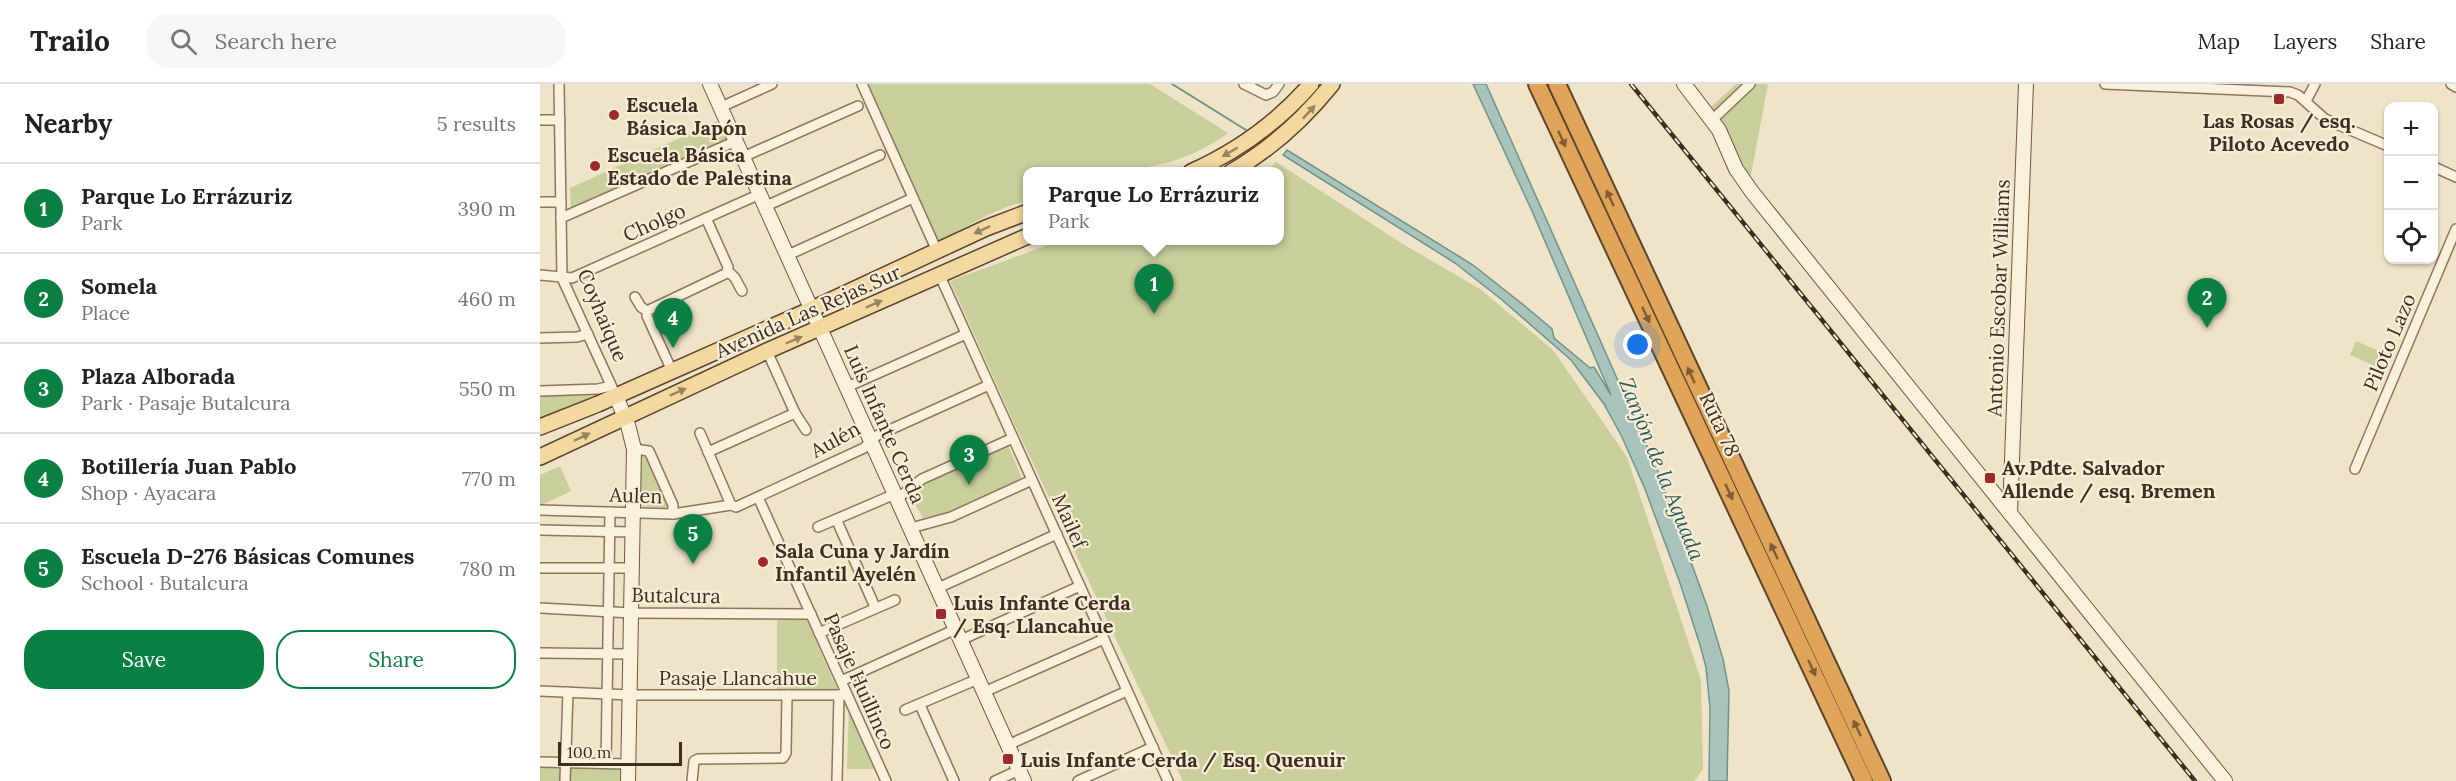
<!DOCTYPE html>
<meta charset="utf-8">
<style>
body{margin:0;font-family:Lora,serif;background:#f6f6f6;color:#222}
.controls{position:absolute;right:18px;top:18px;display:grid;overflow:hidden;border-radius:12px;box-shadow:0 2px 4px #0004}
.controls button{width:54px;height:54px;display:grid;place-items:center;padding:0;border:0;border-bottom:2px solid #e0e0e0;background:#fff;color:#222;font:30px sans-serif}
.scale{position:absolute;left:18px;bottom:15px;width:124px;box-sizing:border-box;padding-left:6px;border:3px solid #3d2e20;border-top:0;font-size:16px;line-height:21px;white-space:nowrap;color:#3d2e20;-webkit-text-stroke:4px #f7eed8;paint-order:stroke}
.you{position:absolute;left:1098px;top:261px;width:21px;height:21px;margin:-15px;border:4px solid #fff;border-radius:50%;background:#1a73e8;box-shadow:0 0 0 9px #1a73e833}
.badge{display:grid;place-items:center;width:39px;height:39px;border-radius:50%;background:#0b8043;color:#fff;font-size:20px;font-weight:700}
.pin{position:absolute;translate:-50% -50px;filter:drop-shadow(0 2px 3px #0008)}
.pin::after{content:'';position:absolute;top:32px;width:21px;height:18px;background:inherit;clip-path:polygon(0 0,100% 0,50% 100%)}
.popup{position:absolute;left:483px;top:83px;width:261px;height:78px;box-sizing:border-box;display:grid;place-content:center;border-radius:12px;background:#fff;filter:drop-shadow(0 2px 4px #0005);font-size:20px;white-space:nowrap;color:#767676}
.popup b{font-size:22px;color:#222}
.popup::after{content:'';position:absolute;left:50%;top:100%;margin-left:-12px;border:12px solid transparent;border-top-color:#fff}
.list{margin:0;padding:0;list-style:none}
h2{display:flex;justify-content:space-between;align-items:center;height:78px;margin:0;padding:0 24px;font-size:26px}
h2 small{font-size:20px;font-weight:400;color:#767676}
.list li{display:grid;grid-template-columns:39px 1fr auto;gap:18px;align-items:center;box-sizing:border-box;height:90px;padding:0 24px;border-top:2px solid #e0e0e0}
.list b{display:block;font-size:22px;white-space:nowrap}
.list p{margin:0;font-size:20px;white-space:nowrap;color:#767676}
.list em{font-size:20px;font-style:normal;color:#767676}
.actions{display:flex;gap:12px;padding:18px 24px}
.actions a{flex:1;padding:14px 0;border:2px solid #0b8043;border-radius:24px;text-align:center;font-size:21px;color:#0b8043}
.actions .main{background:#0b8043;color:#fff}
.icon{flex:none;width:33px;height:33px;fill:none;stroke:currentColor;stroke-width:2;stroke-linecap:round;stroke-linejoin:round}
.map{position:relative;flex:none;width:1916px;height:697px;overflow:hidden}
header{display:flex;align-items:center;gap:36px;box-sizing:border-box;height:84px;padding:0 30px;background:#fff;border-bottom:2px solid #e0e0e0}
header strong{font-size:28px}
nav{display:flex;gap:33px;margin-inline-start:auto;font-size:21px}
.search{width:420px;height:54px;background:#f6f6f6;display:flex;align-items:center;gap:15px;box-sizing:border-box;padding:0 21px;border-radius:24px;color:#767676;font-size:22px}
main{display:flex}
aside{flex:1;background:#fff}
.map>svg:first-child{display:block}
.green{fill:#c9cf9b}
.water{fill:#a9c4bc;stroke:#6f938a;stroke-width:1.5}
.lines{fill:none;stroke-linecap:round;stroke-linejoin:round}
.stream{stroke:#6f938a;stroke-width:2}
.street-casing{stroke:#8d765c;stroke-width:12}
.secondary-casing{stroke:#6f573f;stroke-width:16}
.primary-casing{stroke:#5b4430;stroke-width:18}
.highway-casing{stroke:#5b4430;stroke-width:20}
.street{stroke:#faf1dc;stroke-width:9}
.secondary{stroke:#faf1dc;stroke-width:14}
.primary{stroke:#f3d9a0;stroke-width:15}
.highway{stroke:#e0a458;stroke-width:16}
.rail-casing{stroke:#3d2e20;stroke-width:4.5}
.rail{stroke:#f7eed8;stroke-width:2;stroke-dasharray:7;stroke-linecap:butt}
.oneway{fill:#988460}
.oneway2{fill:#7e5d36}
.poi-dot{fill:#9e2a2b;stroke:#f7eed8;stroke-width:2}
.labels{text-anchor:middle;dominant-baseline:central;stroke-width:4.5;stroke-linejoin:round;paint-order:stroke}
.poi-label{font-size:20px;font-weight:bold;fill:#3d2e20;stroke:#f7eed8;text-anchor:start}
.street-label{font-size:20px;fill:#3d2e20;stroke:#f7eed8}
.water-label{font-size:21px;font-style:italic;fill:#2f5d5a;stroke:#f7eed8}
</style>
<header>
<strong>Trailo</strong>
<div class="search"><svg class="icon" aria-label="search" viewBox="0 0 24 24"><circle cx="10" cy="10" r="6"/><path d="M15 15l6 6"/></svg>Search here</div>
<nav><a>Map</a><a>Layers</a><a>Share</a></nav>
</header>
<main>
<aside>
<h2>Nearby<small>5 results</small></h2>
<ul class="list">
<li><span class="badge">1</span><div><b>Parque Lo Errázuriz</b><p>Park</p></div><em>390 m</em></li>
<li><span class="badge">2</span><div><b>Somela</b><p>Place</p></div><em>460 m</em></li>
<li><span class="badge">3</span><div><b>Plaza Alborada</b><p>Park · Pasaje Butalcura</p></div><em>550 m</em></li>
<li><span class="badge">4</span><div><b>Botillería Juan Pablo</b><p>Shop · Ayacara</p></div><em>770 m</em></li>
<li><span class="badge">5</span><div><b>Escuela D-276 Básicas Comunes</b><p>School · Butalcura</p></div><em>780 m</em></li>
</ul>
<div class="actions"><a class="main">Save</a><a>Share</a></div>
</aside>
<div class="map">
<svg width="1916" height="697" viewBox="0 0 1916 697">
<rect width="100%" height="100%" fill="#f0e4c8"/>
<g class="green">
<path d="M326 0H610L688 49C626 95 560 87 488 88V117C456 123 426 144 397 159Z"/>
<polygon points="1196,0 1228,0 1211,91 1208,91 1171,23"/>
<polygon points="177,37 188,59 31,129 30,104"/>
<polygon points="736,78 863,160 940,205 1013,266 1087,373 1161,596 1163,685 1154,697 643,697 473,337 410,197 519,157 740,156 740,88 727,87"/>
<polygon points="1816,257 1841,268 1835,282 1810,271"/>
<polygon points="58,311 0,338 0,312"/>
<polygon points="468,361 483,397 407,430 383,434 373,417 376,404"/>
<polygon points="99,368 109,369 131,424 97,422"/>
<polygon points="20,382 31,407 0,422 0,391"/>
<polygon points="237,536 267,536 297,605 294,608 237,607"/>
<polygon points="309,622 337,685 307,685"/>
<polygon points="0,682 82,684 82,697 0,697"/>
</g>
<polygon class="water" points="933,0 946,0 1116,382 1167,522 1183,575 1189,607 1187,697 1169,697 1170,624 1166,583 1160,561 1140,499 1105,405 1082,353 1064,320 1031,276 961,215 915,179 743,71 747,66 933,181 986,223 1012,245 1014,254 1050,284 1054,283 1071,311 992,127"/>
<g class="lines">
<polyline class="stream" points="632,0 706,46"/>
<defs>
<g id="street">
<polyline points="19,0 22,194 76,312"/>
<polyline points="322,0 397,167"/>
<polyline points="704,0 726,11 733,8 739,0"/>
<polyline points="1565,0 1750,8 1758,11 1785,35 1848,62"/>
<polyline points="1911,0 1916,3"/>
<polyline points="1766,17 1775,0"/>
<polyline points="181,23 232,0"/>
<polyline points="0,36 20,36"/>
<polyline points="1172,36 1210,0"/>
<polyline points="203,73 318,22"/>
<polyline points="1894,83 1916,93"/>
<polyline points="0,118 21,118"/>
<polyline points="226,122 340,71"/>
<polyline points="21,134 196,57"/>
<polyline points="248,171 373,114"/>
<polyline points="188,187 195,194 202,207"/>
<polyline points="0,191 32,194 220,110"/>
<polyline points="400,192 628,697"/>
<polyline points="95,213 101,223 107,227"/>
<polyline points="0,254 37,253 48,250"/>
<polyline points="227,267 255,329 266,346"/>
<polyline points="132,287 107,232 107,227 187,189 188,183 166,134"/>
<polyline points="307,303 426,250"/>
<polyline points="0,307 58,305 71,302"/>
<polyline points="160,349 191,421"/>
<polyline points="94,365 109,367 133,421 133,430"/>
<polyline points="168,368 255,329"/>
<polyline points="1815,385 1916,145"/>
<polyline points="218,413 346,697"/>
<polyline points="357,415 382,395 473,354"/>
<polyline points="0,426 133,430 191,421 196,423 324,364 336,352 449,301"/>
<polyline points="297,437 335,523"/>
<polyline points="278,443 355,410"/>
<polyline points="371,444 411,433 492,396"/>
<polyline points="0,446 92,448"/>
<polyline points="0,484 92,484"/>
<polyline points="398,504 517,450"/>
<polyline points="0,524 91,529 271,530"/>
<polyline points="279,549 355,516"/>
<polyline points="421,556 540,502"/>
<polyline points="0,569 90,570"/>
<polyline points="301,597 416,545"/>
<polyline points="0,607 90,611 307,611"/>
<polyline points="444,608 564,555"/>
<polyline points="380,621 414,697"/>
<polyline points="365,626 438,595"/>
<polyline points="468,661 587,607"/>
<polyline points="0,678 88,680"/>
<polyline points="66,679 70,428"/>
<polyline points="25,697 28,608"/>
<polyline points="152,697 154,677 158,675 243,674 246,669 247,611"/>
<polyline points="297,697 299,611"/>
<polyline points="455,697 479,686"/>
<polyline points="538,697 613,663"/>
</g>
<g id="secondary">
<polyline points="170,0 484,697"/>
<polyline points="1144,0 1179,46 1196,85 1212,108 1685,697"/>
<polyline points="76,312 88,341 94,365 88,697"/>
<polyline points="1470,429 1486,0"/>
</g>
<g id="primary">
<path d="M651 88C698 67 737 39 771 0"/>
<path d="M691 88C731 65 763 36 792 0"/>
<polyline points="0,343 58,320 272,225 446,144 488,128"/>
<polyline points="0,373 227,267 488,152"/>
</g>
<g id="highway">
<polyline points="997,0 1324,697"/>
<polyline points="1017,0 1342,697"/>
</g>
</defs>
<use href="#street" class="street-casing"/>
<use href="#secondary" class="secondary-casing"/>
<use href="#primary" class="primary-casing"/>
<use href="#highway" class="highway-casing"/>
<use href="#street" class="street"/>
<use href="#secondary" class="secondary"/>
<use href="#primary" class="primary"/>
<use href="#highway" class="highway"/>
<defs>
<polyline id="rail" points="1091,0 1655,697"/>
</defs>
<use href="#rail" class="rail-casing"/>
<use href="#rail" class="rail"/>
</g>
<defs><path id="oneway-solid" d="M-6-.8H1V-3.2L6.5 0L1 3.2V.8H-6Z" transform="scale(1.5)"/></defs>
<g class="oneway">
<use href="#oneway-solid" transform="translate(769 28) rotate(-47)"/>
<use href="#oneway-solid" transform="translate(690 68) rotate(150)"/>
<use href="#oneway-solid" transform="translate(442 146) rotate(155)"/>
<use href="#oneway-solid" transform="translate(334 220) rotate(-24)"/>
<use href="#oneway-solid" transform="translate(254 256) rotate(-23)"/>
<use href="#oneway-solid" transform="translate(138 308) rotate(-24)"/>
<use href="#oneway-solid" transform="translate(42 353) rotate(-26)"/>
</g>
<g class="oneway2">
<use href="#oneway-solid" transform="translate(1022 55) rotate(65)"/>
<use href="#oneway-solid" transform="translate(1070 114) rotate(-115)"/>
<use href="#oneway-solid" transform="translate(1106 231) rotate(65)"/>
<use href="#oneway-solid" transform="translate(1151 291) rotate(-115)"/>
<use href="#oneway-solid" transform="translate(1189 408) rotate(65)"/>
<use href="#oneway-solid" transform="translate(1234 467) rotate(-115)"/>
<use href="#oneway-solid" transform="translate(1272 584) rotate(65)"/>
<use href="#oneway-solid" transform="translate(1317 644) rotate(-115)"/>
</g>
<g class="poi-dot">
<rect x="1733" y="9" width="12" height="12" rx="3"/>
<circle cx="74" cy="31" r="6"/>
<circle cx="55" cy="82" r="6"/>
<rect x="1444" y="388" width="12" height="12" rx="3"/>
<circle cx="223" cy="478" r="6"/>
<rect x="395" y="524" width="12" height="12" rx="3"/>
<rect x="462" y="669" width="12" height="12" rx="3"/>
</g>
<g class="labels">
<g class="poi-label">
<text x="86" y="20">Escuela<tspan x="86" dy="23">Básica Japón</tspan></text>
<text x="1739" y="36" text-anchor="middle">Las Rosas / esq.<tspan x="1739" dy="23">Piloto Acevedo</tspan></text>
<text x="67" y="70">Escuela Básica<tspan x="67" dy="23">Estado de Palestina</tspan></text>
<text x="1462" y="383">Av.Pdte. Salvador<tspan x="1462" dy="23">Allende / esq. Bremen</tspan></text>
<text x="235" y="466">Sala Cuna y Jardín<tspan x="235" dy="23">Infantil Ayelén</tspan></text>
<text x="413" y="518">Luis Infante Cerda<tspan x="413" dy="23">/ Esq. Llancahue</tspan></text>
<text x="480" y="675">Luis Infante Cerda / Esq. Quenuir</text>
</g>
<g class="street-label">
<text transform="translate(114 138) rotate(-24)">Cholgo</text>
<text transform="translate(1458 214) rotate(-88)">Antonio Escobar Williams</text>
<text transform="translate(268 227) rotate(-24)">Avenida Las Rejas Sur</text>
<text transform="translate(63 231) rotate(67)">Coyhaique</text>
<text transform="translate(1849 258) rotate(-67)">Piloto Lazo</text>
<text transform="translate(345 340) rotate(66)">Luis Infante Cerda</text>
<text transform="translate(1180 340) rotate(65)">Ruta 78</text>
<text transform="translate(295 355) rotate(-29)">Aulén</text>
<text transform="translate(96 411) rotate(2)">Aulen</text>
<text transform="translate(530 437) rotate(66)">Mailef</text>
<text transform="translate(136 511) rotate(1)">Butalcura</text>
<text x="198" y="593">Pasaje Llancahue</text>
<text transform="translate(320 597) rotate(66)">Pasaje Huillinco</text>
</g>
<g class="water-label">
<text transform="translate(1122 385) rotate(68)">Zanjón de la Aguada</text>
</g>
</g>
</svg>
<div class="controls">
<button>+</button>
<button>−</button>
<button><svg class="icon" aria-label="locate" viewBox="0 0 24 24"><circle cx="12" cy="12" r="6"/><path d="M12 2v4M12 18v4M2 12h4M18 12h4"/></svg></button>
</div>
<div class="scale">100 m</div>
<div class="you"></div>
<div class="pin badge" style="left:614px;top:230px">1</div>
<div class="popup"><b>Parque Lo Errázuriz</b>Park</div>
<div class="pin badge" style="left:1667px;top:244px">2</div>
<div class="pin badge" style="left:429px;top:401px">3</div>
<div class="pin badge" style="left:133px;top:264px">4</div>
<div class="pin badge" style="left:153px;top:480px">5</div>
</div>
</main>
